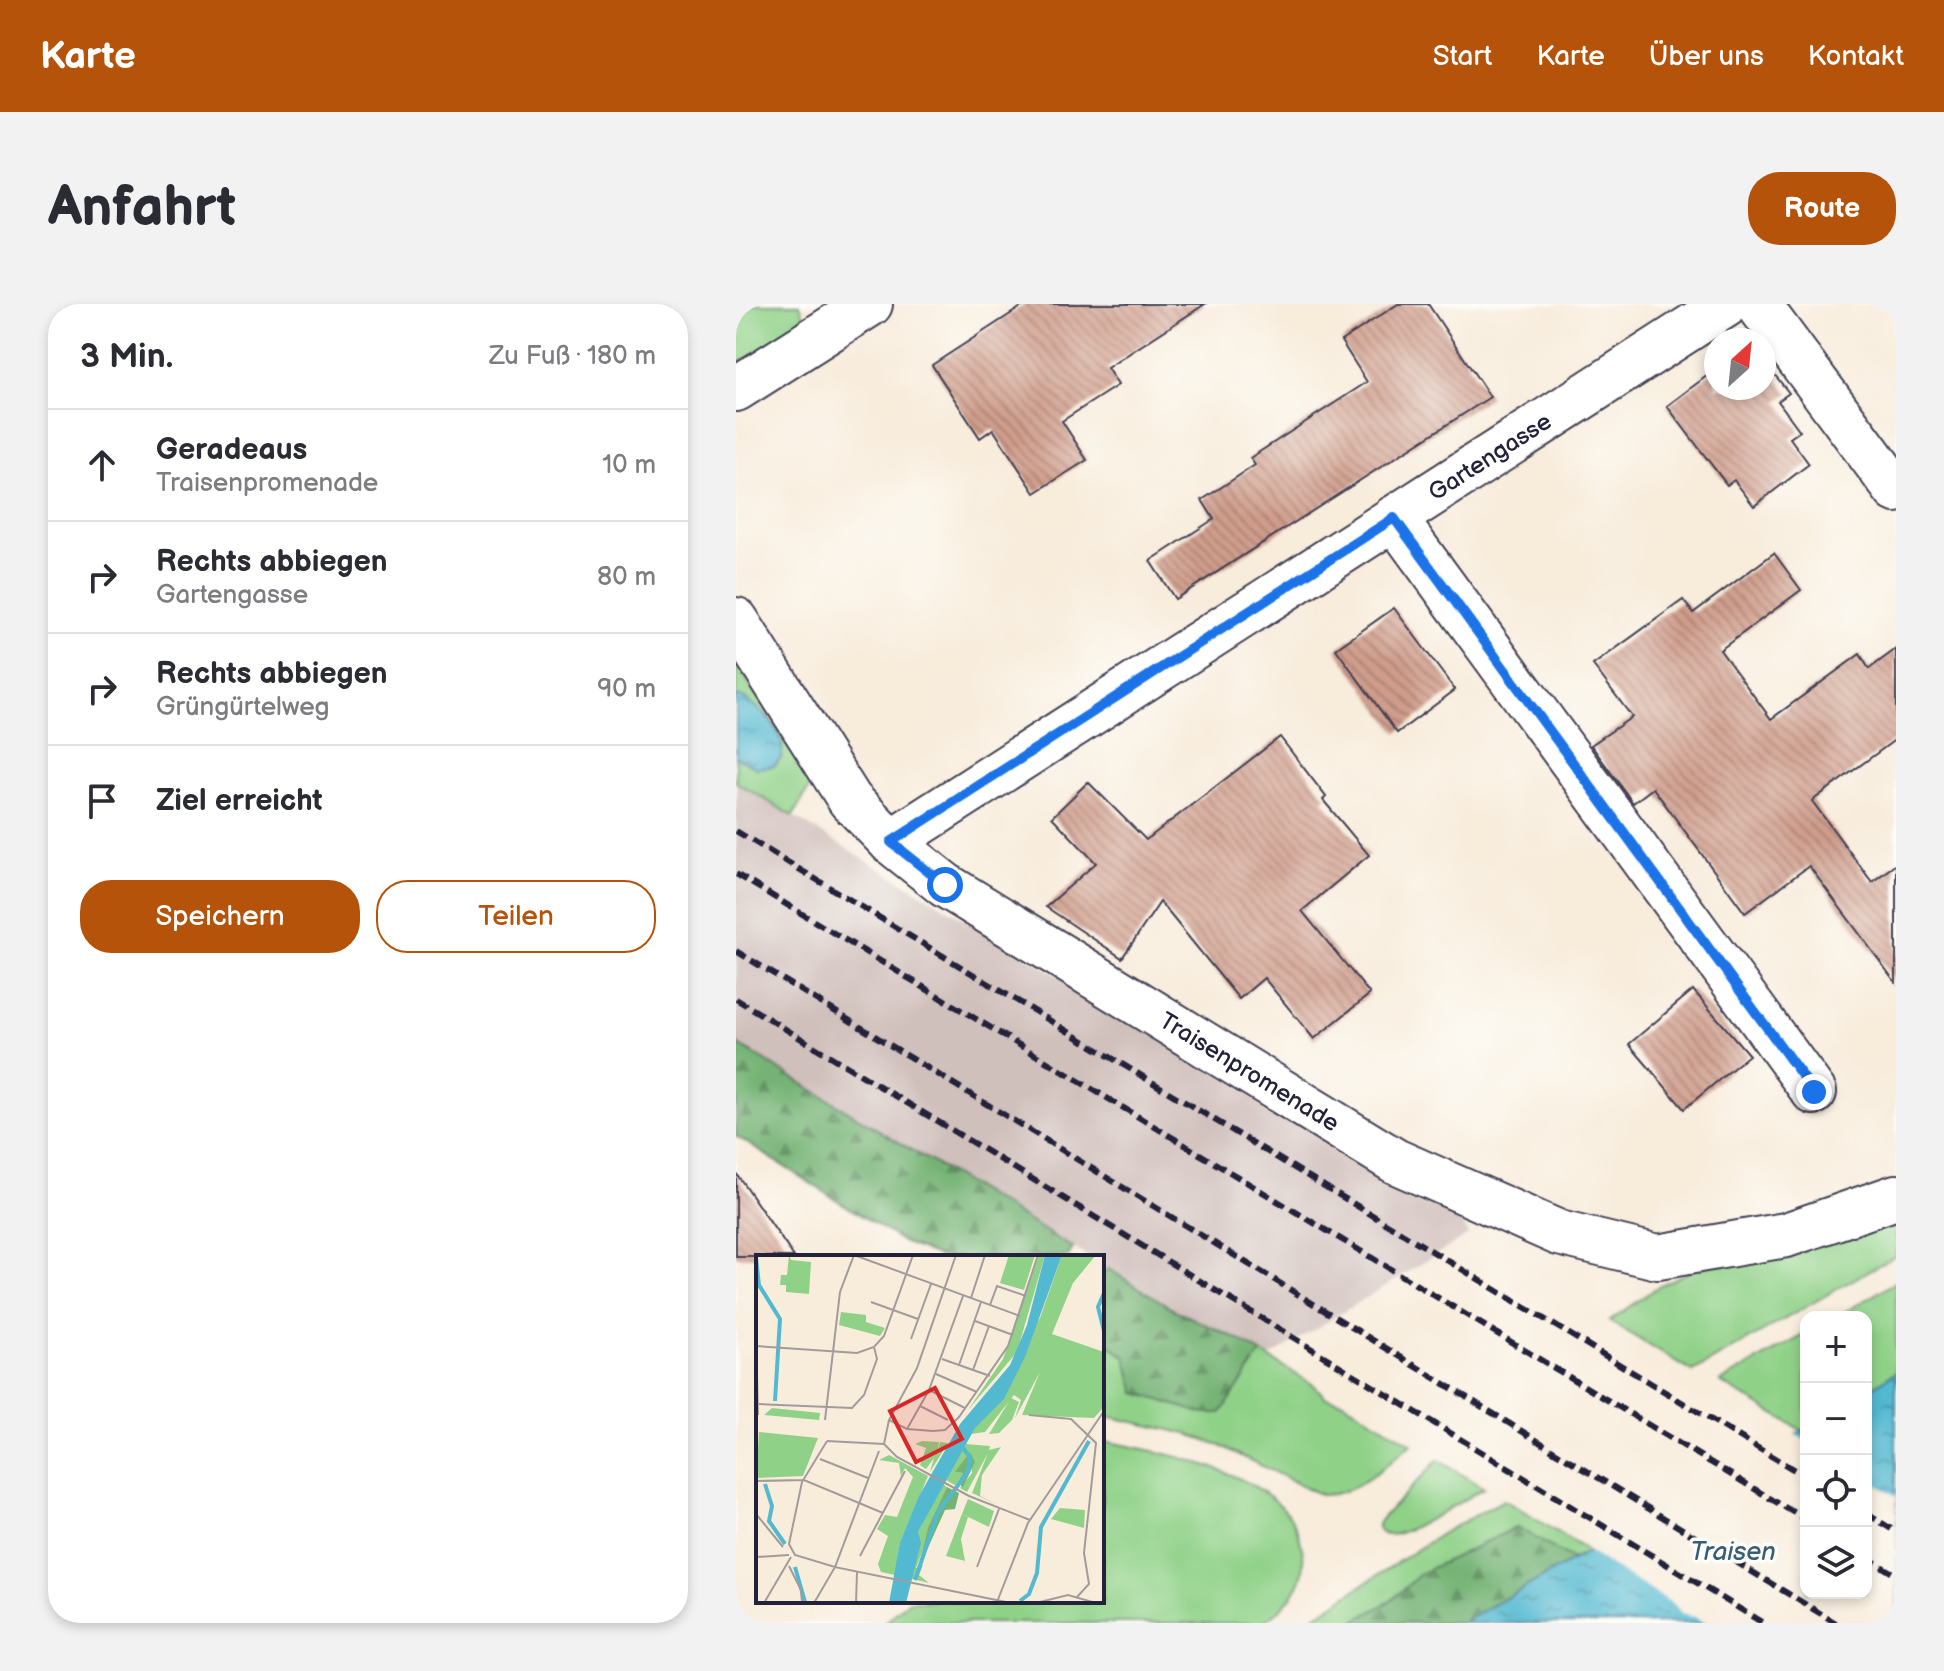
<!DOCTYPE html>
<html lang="de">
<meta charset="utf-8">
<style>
body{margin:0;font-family:"Balsamiq Sans",sans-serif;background:#f2f2f3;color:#2b2b33}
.controls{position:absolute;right:24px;bottom:24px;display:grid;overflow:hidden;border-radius:16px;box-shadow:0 4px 12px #0003}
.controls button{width:72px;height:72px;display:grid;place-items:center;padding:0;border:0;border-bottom:2px solid #e1e1e2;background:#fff;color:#2b2b33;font:40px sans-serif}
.compass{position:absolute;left:968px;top:24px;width:72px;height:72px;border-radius:50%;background:#fff;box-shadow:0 4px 12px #0003;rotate:27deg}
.stop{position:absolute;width:24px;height:24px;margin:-18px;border:6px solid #1a73e8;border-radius:50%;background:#fff}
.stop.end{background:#1a73e8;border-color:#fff;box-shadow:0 2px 8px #0008}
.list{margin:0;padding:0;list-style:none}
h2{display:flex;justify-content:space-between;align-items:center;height:104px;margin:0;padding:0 32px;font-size:34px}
h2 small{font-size:26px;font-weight:400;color:#7c7c81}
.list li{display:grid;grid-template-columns:52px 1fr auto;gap:24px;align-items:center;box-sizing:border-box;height:112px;padding:0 32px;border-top:2px solid #e1e1e2}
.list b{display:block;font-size:30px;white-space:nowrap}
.list p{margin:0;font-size:26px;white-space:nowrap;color:#7c7c81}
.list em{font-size:26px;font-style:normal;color:#7c7c81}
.actions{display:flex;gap:16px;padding:24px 32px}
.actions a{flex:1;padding:18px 0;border:2px solid #b45309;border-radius:32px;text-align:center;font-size:28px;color:#b45309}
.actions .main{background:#b45309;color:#fff}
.icon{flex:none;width:44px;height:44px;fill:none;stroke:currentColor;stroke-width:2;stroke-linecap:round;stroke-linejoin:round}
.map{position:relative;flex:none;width:1160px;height:1319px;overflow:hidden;border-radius:32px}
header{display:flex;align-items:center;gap:48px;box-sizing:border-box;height:112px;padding:0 40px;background:#b45309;color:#fff}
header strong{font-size:38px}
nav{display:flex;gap:44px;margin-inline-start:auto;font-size:28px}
.intro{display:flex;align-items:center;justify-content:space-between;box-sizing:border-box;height:192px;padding:0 48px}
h1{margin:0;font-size:56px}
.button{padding:20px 36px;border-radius:32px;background:#b45309;color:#fff;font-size:28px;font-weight:700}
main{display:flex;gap:48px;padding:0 48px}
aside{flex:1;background:#fff;border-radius:32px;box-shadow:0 4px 12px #0003}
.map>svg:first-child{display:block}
.railway{fill:#d0c0bc}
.green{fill:#90d188;stroke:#597a62;stroke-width:2}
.forest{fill:url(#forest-firs);stroke:#4b6a58;stroke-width:2}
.water{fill:url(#water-ripples);stroke:#3a6e86;stroke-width:2}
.pier{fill:#f8ecdb}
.building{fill:url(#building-back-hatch)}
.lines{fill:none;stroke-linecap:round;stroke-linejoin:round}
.minor-casing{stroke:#424053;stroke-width:48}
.minor{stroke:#fff;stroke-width:44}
.rail{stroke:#22223b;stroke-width:6;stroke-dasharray:12 6;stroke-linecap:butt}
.route{stroke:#1a73e8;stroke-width:10}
.labels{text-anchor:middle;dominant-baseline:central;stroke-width:7;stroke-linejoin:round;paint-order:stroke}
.street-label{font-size:24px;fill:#22223b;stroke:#fdfcf7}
.water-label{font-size:26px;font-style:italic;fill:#365e77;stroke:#fdfcf7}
.inset-river{fill:none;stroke:#53b9d1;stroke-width:4}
.inset-road{fill:none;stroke:#a29b9b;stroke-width:2}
.view{fill:#d62828;fill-opacity:0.15;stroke:#d62828;stroke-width:4}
.inset-edge{fill:none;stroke:#22223b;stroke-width:4}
</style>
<header>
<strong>Karte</strong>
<nav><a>Start</a><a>Karte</a><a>Über uns</a><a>Kontakt</a></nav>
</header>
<div class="intro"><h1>Anfahrt</h1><a class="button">Route</a></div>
<main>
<aside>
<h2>3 Min.<small>Zu Fuß · 180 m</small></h2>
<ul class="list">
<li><svg class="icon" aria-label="ahead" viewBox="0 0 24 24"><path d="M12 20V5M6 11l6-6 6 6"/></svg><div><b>Geradeaus</b><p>Traisenpromenade</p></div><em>10 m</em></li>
<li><svg class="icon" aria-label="right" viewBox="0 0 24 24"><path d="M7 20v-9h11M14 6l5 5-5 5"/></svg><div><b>Rechts abbiegen</b><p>Gartengasse</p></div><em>80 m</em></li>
<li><svg class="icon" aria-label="right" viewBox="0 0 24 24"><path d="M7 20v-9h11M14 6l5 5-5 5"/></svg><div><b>Rechts abbiegen</b><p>Grüngürtelweg</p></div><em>90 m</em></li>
<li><svg class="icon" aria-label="arrive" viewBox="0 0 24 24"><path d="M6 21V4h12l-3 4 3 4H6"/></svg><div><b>Ziel erreicht</b></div></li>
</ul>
<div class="actions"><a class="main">Speichern</a><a>Teilen</a></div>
</aside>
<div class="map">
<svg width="1160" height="1319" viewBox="0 0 1160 1319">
<defs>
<pattern id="forest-firs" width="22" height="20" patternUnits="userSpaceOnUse" patternTransform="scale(2)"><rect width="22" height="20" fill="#74b374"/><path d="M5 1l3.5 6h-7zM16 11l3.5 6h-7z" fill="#5f9160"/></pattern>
<pattern id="water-ripples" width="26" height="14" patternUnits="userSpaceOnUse" patternTransform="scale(2)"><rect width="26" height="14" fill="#53b9d1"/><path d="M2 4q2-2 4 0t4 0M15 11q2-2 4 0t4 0" fill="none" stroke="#4496ab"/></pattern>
<pattern id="building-back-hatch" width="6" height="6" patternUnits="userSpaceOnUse" patternTransform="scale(2)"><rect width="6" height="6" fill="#d09d8b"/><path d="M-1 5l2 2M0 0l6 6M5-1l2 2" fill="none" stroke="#a88073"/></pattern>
</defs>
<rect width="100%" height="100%" fill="#fdfcf7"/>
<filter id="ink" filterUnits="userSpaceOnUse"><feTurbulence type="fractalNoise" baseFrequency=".0125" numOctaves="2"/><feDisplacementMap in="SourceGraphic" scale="16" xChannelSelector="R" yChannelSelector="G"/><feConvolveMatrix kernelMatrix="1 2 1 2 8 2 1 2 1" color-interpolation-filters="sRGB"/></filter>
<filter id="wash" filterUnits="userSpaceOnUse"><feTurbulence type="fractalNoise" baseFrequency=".006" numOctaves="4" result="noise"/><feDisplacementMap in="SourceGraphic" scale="32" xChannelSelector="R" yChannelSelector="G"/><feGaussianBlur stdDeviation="1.8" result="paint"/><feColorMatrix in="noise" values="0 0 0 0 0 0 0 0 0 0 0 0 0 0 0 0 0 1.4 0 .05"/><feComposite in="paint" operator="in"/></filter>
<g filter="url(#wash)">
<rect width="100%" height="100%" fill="#f8ecdb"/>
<polygon class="railway" points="0,478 723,912 732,931 534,1053 503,1036 441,1007 366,961 366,953 352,953 0,739"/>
<g class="green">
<polygon points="0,0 64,0 70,18 3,59 0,58"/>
<polygon points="0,359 76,479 57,512 0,478"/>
<polygon points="1160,913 1160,951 957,1068 873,1017 924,981 956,966"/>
<polygon points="1160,978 1160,1068 1130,1087 1130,1013 1100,1013"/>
<polygon points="1070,1030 1070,1125 1067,1127 984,1078"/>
<path d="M366 1036 390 1053 485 1109 525 1049 578 1081 589 1093 607 1098 676 1140C649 1161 621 1192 585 1191L485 1142 452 1130 366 1111Z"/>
<path d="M366 1137C419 1146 517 1165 552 1210 561 1222 565 1235 567 1250 572 1279 550 1304 526 1319H149L173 1297H366Z"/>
<path d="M702 1156 748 1184C728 1195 674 1230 654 1231 647 1231 647 1230 642 1226V1220L646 1214Z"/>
<polygon points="768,1196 852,1247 725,1319 568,1319 708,1228"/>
</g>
<g class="forest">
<polygon points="0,739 337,944 332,953 204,953 169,939 0,832"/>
<polygon points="371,964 441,1007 503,1036 525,1049 485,1109 465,1109 400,1089 390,1053 366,1036 366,971"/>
<polygon points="781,1223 837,1256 725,1319 615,1319 656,1296 685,1269"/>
</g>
<g class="water">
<path d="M0 392C17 394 42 423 46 439 47 444 46 449 46 453L38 462 20 464 0 453Z"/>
<polygon points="1160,1068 1160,1319 726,1319 1070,1125 1070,1289 1130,1289 1130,1087"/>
</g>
<polygon class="pier" points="1056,1128 1070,1137 1070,1289 1130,1289 1130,1174 1160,1192 1160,1319 970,1319 959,1313 945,1310 937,1300 848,1245"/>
<g id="blocks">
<g class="building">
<polygon points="290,0 469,0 371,64 382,81 326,117 351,156 299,189 257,125 244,134 196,61"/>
<polygon points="662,0 692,0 754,93 439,295 414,257 478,215 466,196 519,161 514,154 631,78 605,37"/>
<polygon points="1028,57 1053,89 1042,97 1064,127 1054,134 1073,160 1018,202 998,176 991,181 931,102 980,65 980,84 1028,84"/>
<polygon points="1038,249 1065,286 984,346 1035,415 1124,350 1133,365 1160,345 1160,435 1076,497 1136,578 1160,560 1160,679 1073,562 1009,609 917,484 897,499 855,441 896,413 857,361 947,296 957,309"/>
<polygon points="658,304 719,386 661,429 600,345"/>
<polygon points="544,433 590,493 587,496 633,551 566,607 634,690 578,735 528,674 503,695 424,598 386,654 310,603 360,559 316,513 352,478 410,536"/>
<polygon points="957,686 1013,751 948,805 893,740"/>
<polygon points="0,869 58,953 0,953"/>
</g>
</g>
</g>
<g filter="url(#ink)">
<use href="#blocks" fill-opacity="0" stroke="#424053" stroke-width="2"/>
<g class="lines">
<defs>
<g id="minor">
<polyline points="1022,0 1160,186"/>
<polyline points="0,85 134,0"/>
<polyline points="658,214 1078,788"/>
<path id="s1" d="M0 316 114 496 155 538 209 581 659 857 823 929 922 953 1050 931 1160 893"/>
<path id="s2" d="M155 538 991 0"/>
</g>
</defs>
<use href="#minor" class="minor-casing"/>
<use href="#minor" class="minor"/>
<g class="rail">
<polyline points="0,527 1070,1173"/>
<polyline points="0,570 1070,1216"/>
<polyline points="0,647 1100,1319"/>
<polyline points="0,695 1027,1319"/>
<polyline points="1130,1209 1160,1228"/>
<polyline points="1130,1253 1160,1271"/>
</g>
</g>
</g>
<g class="lines" filter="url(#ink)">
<polyline class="route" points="209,581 155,538 658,214 1078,788"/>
</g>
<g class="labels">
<g class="street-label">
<text stroke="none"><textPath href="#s2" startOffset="712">Gartengasse</textPath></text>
<text stroke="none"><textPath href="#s1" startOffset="698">Traisenpromenade</textPath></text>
</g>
<g class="water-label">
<text x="997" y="1248">Traisen</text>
</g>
</g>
<g transform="translate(20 951)">
<rect width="348" height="348" fill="#f8ecdb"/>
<path d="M33 0 35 5 55 7 53 39 30 37V30H24L25 20H31ZM253 0H279L268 35 244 28ZM283 0H289L261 97 212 155 247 104ZM306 0H340L317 28 296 79 348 97V152L338 163 266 160 284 117 259 163 265 145 258 140 229 177 215 179 284 63ZM85 57 110 60V67L129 73 124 81 83 70ZM255 143 263 147 256 165 243 178 233 179ZM16 153 64 158 63 165 8 160ZM166 186 183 187 182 196 184 187 192 188 174 217 178 203 170 214 164 210 170 193 159 189ZM210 189 234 191 233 195 245 192 226 220 224 241 242 250 216 238 232 198 211 237 204 233 216 218 214 197 200 217 207 218 202 232 190 225ZM133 200 172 221 144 287 139 320 125 317 122 309 132 281 121 274 129 260 141 262 157 222 149 213 145 221 143 208 123 205ZM187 229 191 232 160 313 167 310 163 320 173 328 153 323 162 277ZM212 244 238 256 233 272 206 259ZM304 253 329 255 328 273 295 264Z" fill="#90d188"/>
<path d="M214 197 219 207 207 232 202 228 207 218 199 217ZM191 232 203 238 199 254 189 255 162 315 172 273Z" fill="#74b374"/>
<path d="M3 177 62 183 47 221 0 223ZM206 259 212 262 205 284 209 306 190 301Z" fill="#90d188"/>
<path d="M289 0H306L269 102 248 144 219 173 162 277 165 288 150 348H133L144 287 163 241 204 169 254 110 271 70Z" fill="#53b9d1"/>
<path class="inset-river" d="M0 3 3 30 24 64 19 146M348 38 342 52 348 76M9 229 16 251 13 266 29 289M39 312 49 347M159 325 182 257 212 217 214 202 207 193M264 346 273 339 281 318 285 272 333 186"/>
<path class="inset-road" d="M98 0 264 61M215 43 229 0M115 47 162 64M234 50 241 31 270 41M219 66 257 80M0 79 2 160M155 84 175 29M0 91 101 98 118 92 128 81 157 0M186 104 234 121M203 110 225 47M217 115 233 71M180 119 221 137M173 135 209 153M3 149 96 153 108 140 121 104 118 92M164 151 192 165M273 160 315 164 340 188 328 298 333 329 321 342M69 165 84 37 98 0M133 165 151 174 177 176 189 175 203 162 252 91 282 0M151 174 173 135 207 41M71 186 46 227 33 289 39 300 79 312 123 196M71 186 128 189M128 189 133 165 161 113 200 0M128 189 141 202 213 241 274 265M64 204 112 223M0 226 48 225 127 258M0 259 27 292M104 301 149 216M0 302 33 300M33 311 45 335 46 348M221 312 243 254M241 347 272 268 348 156M8 348 35 302M58 348 79 312 255 348M100 348 101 317M280 348 312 340 340 348"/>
<path class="view" d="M179 133 206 184 160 207 134 156Z"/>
<rect width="348" height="348" class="inset-edge"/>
</g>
</svg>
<div class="controls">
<button>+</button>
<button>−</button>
<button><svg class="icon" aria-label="locate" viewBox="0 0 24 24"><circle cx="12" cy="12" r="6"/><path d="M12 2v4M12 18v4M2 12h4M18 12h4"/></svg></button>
<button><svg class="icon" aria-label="layers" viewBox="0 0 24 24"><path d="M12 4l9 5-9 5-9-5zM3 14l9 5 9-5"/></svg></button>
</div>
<svg class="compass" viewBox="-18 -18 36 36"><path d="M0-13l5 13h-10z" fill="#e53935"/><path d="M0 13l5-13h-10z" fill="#7c7c81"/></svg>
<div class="stop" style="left:209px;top:581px"></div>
<div class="stop end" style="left:1078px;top:788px"></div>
</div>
</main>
